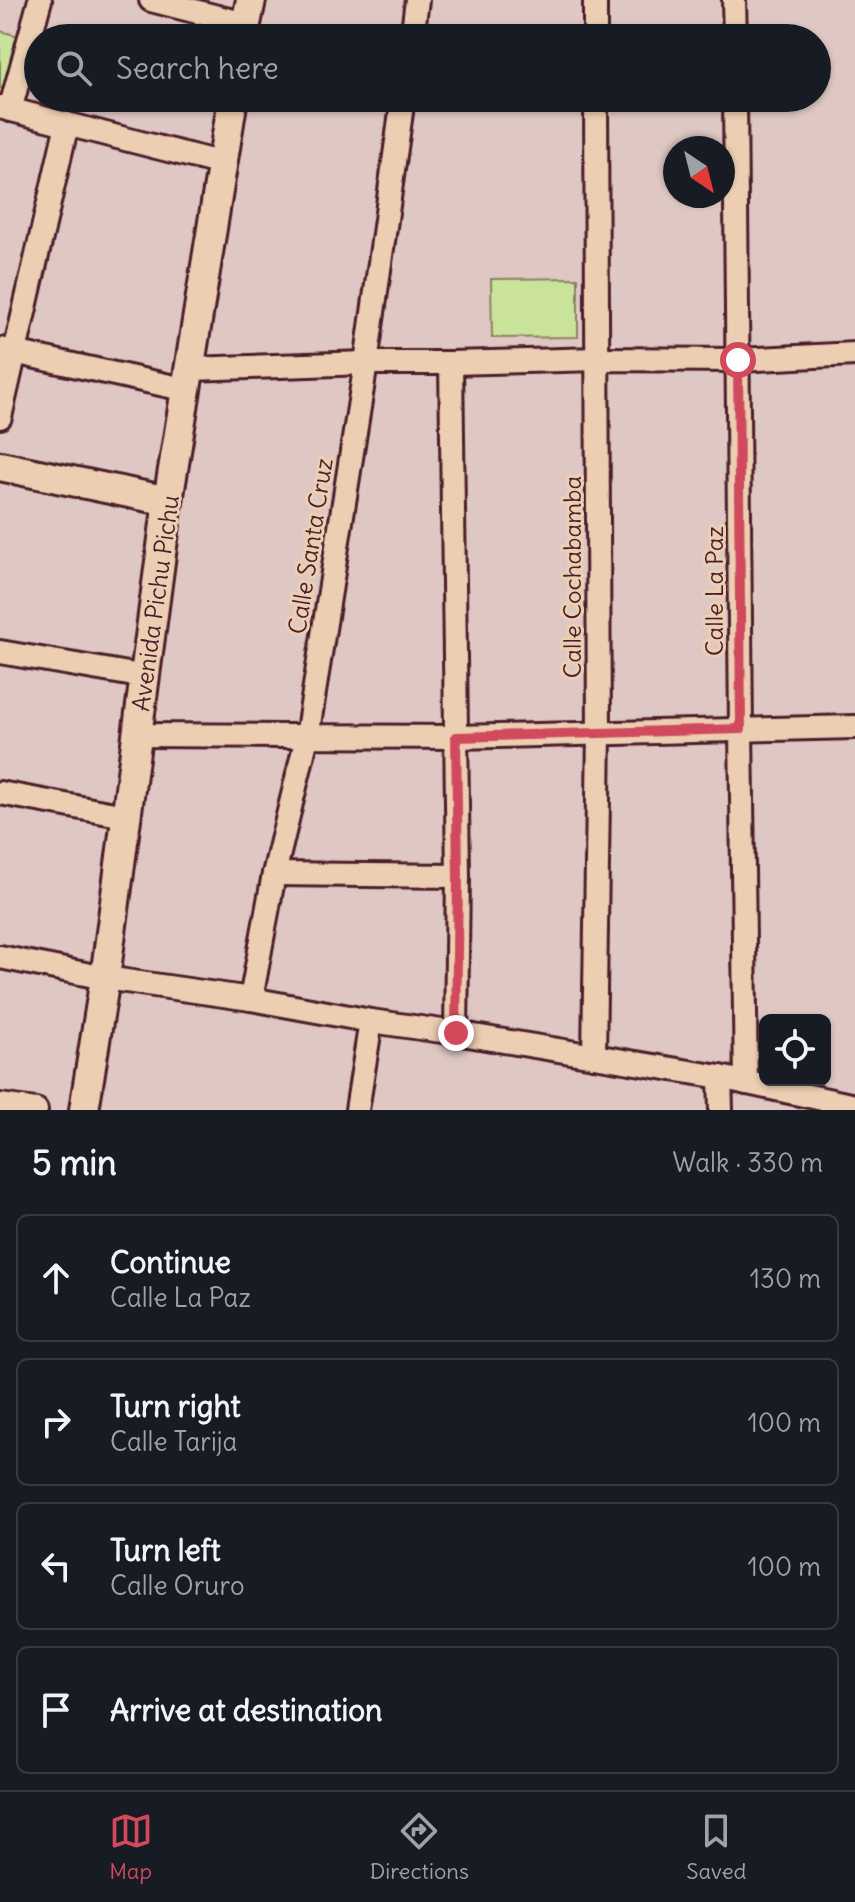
<!DOCTYPE html>
<meta charset="utf-8">
<style>
body{margin:0;font-family:Delius,sans-serif;background:#242831;color:#f1f3f6}
.controls{position:absolute;right:24px;bottom:24px;display:grid;overflow:hidden;border-radius:12px;box-shadow:0 2px 6px #0004}
.controls button{width:72px;height:72px;display:grid;place-items:center;padding:0;border:0;border-bottom:2px solid #363941;background:#171b24;color:#f1f3f6;font:40px sans-serif}
.compass{position:absolute;left:663px;top:136px;width:72px;height:72px;border-radius:50%;background:#171b24;box-shadow:0 2px 6px #0004;rotate:145deg}
.stop{position:absolute;width:24px;height:24px;margin:-18px;border:6px solid #d1495b;border-radius:50%;background:#fff}
.stop.end{background:#d1495b;border-color:#fff;box-shadow:0 2px 8px #0008}
.list{margin:0;padding:0;list-style:none}
h2{display:flex;justify-content:space-between;align-items:center;height:104px;margin:0;padding:0 32px;font-size:34px}
h2 small{font-size:26px;font-weight:400;color:#9ea1a6}
.list li{display:grid;grid-template-columns:52px 1fr auto;gap:24px;align-items:center;box-sizing:border-box;height:128px;margin:0 16px 16px;padding:0 16px;border:2px solid #363941;border-radius:12px}
.list b{display:block;font-size:30px;white-space:nowrap}
.list p{margin:0;font-size:26px;white-space:nowrap;color:#9ea1a6}
.list em{font-size:26px;font-style:normal;color:#9ea1a6}
.icon{flex:none;width:44px;height:44px;fill:none;stroke:currentColor;stroke-width:2;stroke-linecap:round;stroke-linejoin:round}
.map{position:relative;flex:none;width:855px;height:1110px;overflow:hidden}
.search{position:absolute;background:#171b24;box-shadow:0 2px 6px #0004;left:24px;right:24px;top:24px;height:88px;display:flex;align-items:center;gap:20px;box-sizing:border-box;padding:0 28px;border-radius:44px;color:#9ea1a6;font-size:30px}
.sheet{height:680px;background:#171b24}
nav{display:flex;justify-content:space-around;align-items:center;box-sizing:border-box;height:112px;border-top:2px solid #363941;background:#171b24;font-size:22px;color:#9ea1a6}
nav a{display:grid;justify-items:center;gap:4px}
nav .on{color:#d1495b}
.map>svg:first-child{display:block}
.green{fill:#c9e39a;stroke:#8a8162;stroke-width:2}
.lines{fill:none;stroke-linecap:round;stroke-linejoin:round}
.minor-casing{stroke:#4a1f2b;stroke-width:28}
.tertiary-casing{stroke:#4a1f2b;stroke-width:34}
.minor{stroke:#eccfb3;stroke-width:22}
.tertiary{stroke:#eccfb3;stroke-width:28}
.route{stroke:#d1495b;stroke-width:10}
.labels{text-anchor:middle;dominant-baseline:central;stroke-width:6;stroke-linejoin:round;paint-order:stroke}
.street-label{font-size:24px;fill:#4a1f2b;stroke:#eccfb3}
</style>
<div class="map">
<svg width="855" height="1110" viewBox="0 0 855 1110">
<rect width="100%" height="100%" fill="#dfc8c3"/>
<filter id="ink" filterUnits="userSpaceOnUse"><feTurbulence type="fractalNoise" baseFrequency=".0125" numOctaves="2"/><feDisplacementMap in="SourceGraphic" scale="16" xChannelSelector="R" yChannelSelector="G"/><feConvolveMatrix kernelMatrix="1 2 1 2 8 2 1 2 1" color-interpolation-filters="sRGB"/></filter>
<g filter="url(#ink)">
<g class="green">
<polygon points="0,31 22,37 9,90 0,88"/>
<polygon points="578,278 578,337 492,338 491,279"/>
</g>
<g class="lines">
<defs>
<g id="minor">
<polyline points="151,0 245,24"/>
<polyline points="595,0 595,38"/>
<polyline points="734,0 735,38"/>
<polyline points="412,38 417,0"/>
<polyline points="735,98 741,729 746,1083"/>
<polyline points="0,107 223,164"/>
<polyline points="10,110 40,0"/>
<polyline points="0,349 188,390"/>
<polyline points="451,363 458,876 456,1033"/>
<polyline points="190,369 366,363 451,363 598,359 738,360 855,354"/>
<polyline points="0,417 67,124"/>
<polyline points="0,652 146,677"/>
<polyline points="137,735 456,737 855,727"/>
<polyline points="0,793 125,816"/>
<polyline points="274,874 458,876"/>
<polyline points="0,957 105,978 251,999 371,1021 456,1033 720,1077 855,1106"/>
<polyline points="251,999 274,874 307,737 366,363 403,98"/>
<polyline points="594,1056 599,733 596,98"/>
<polyline points="720,1077 721,1110"/>
<polyline points="0,1105 36,1110"/>
<polyline points="357,1110 371,1021"/>
</g>
<g id="tertiary">
<polyline points="243,38 251,0"/>
<polyline points="0,466 168,501"/>
<polyline points="84,1110 105,978 168,501 233,98"/>
</g>
</defs>
<use href="#minor" class="minor-casing"/>
<use href="#tertiary" class="tertiary-casing"/>
<use href="#minor" class="minor"/>
<use href="#tertiary" class="tertiary"/>
</g>
</g>
<g class="lines" filter="url(#ink)">
<polyline class="route" points="456,1033 458,876 456,737 741,729 738,360"/>
</g>
<g class="labels">
<g class="street-label">
<text transform="translate(310 546) rotate(-81)">Calle Santa Cruz</text>
<text transform="translate(572 577) rotate(-90)">Calle Cochabamba</text>
<text transform="translate(714 591) rotate(-90)">Calle La Paz</text>
<text transform="translate(155 603) rotate(-82)">Avenida Pichu Pichu</text>
</g>
</g>
</svg>
<div class="controls">
<button><svg class="icon" aria-label="locate" viewBox="0 0 24 24"><circle cx="12" cy="12" r="6"/><path d="M12 2v4M12 18v4M2 12h4M18 12h4"/></svg></button>
</div>
<svg class="compass" viewBox="-18 -18 36 36"><path d="M0-13l5 13h-10z" fill="#e53935"/><path d="M0 13l5-13h-10z" fill="#9ea1a6"/></svg>
<div class="stop" style="left:738px;top:360px"></div>
<div class="stop end" style="left:456px;top:1033px"></div>
<div class="search"><svg class="icon" aria-label="search" viewBox="0 0 24 24"><circle cx="10" cy="10" r="6"/><path d="M15 15l6 6"/></svg>Search here</div>
</div>
<section class="sheet">
<h2>5 min<small>Walk · 330 m</small></h2>
<ul class="list">
<li><svg class="icon" aria-label="ahead" viewBox="0 0 24 24"><path d="M12 20V5M6 11l6-6 6 6"/></svg><div><b>Continue</b><p>Calle La Paz</p></div><em>130 m</em></li>
<li><svg class="icon" aria-label="right" viewBox="0 0 24 24"><path d="M7 20v-9h11M14 6l5 5-5 5"/></svg><div><b>Turn right</b><p>Calle Tarija</p></div><em>100 m</em></li>
<li><svg class="icon" aria-label="left" viewBox="0 0 24 24"><path d="M17 20v-9H6M10 6l-5 5 5 5"/></svg><div><b>Turn left</b><p>Calle Oruro</p></div><em>100 m</em></li>
<li><svg class="icon" aria-label="arrive" viewBox="0 0 24 24"><path d="M6 21V4h12l-3 4 3 4H6"/></svg><div><b>Arrive at destination</b></div></li>
</ul>
</section>
<nav>
<a class="on"><svg class="icon" aria-label="map" viewBox="0 0 24 24"><path d="M3 6l6-2 6 2 6-2v14l-6 2-6-2-6 2zM9 4v14M15 6v14"/></svg>Map</a>
<a><svg class="icon" aria-label="directions" viewBox="0 0 24 24"><path d="M12 3l9 9-9 9-9-9zM9 14v-3h6M13 9l2 2-2 2"/></svg>Directions</a>
<a><svg class="icon" aria-label="saved" viewBox="0 0 24 24"><path d="M7 4h10v16l-5-4-5 4z"/></svg>Saved</a>
</nav>
